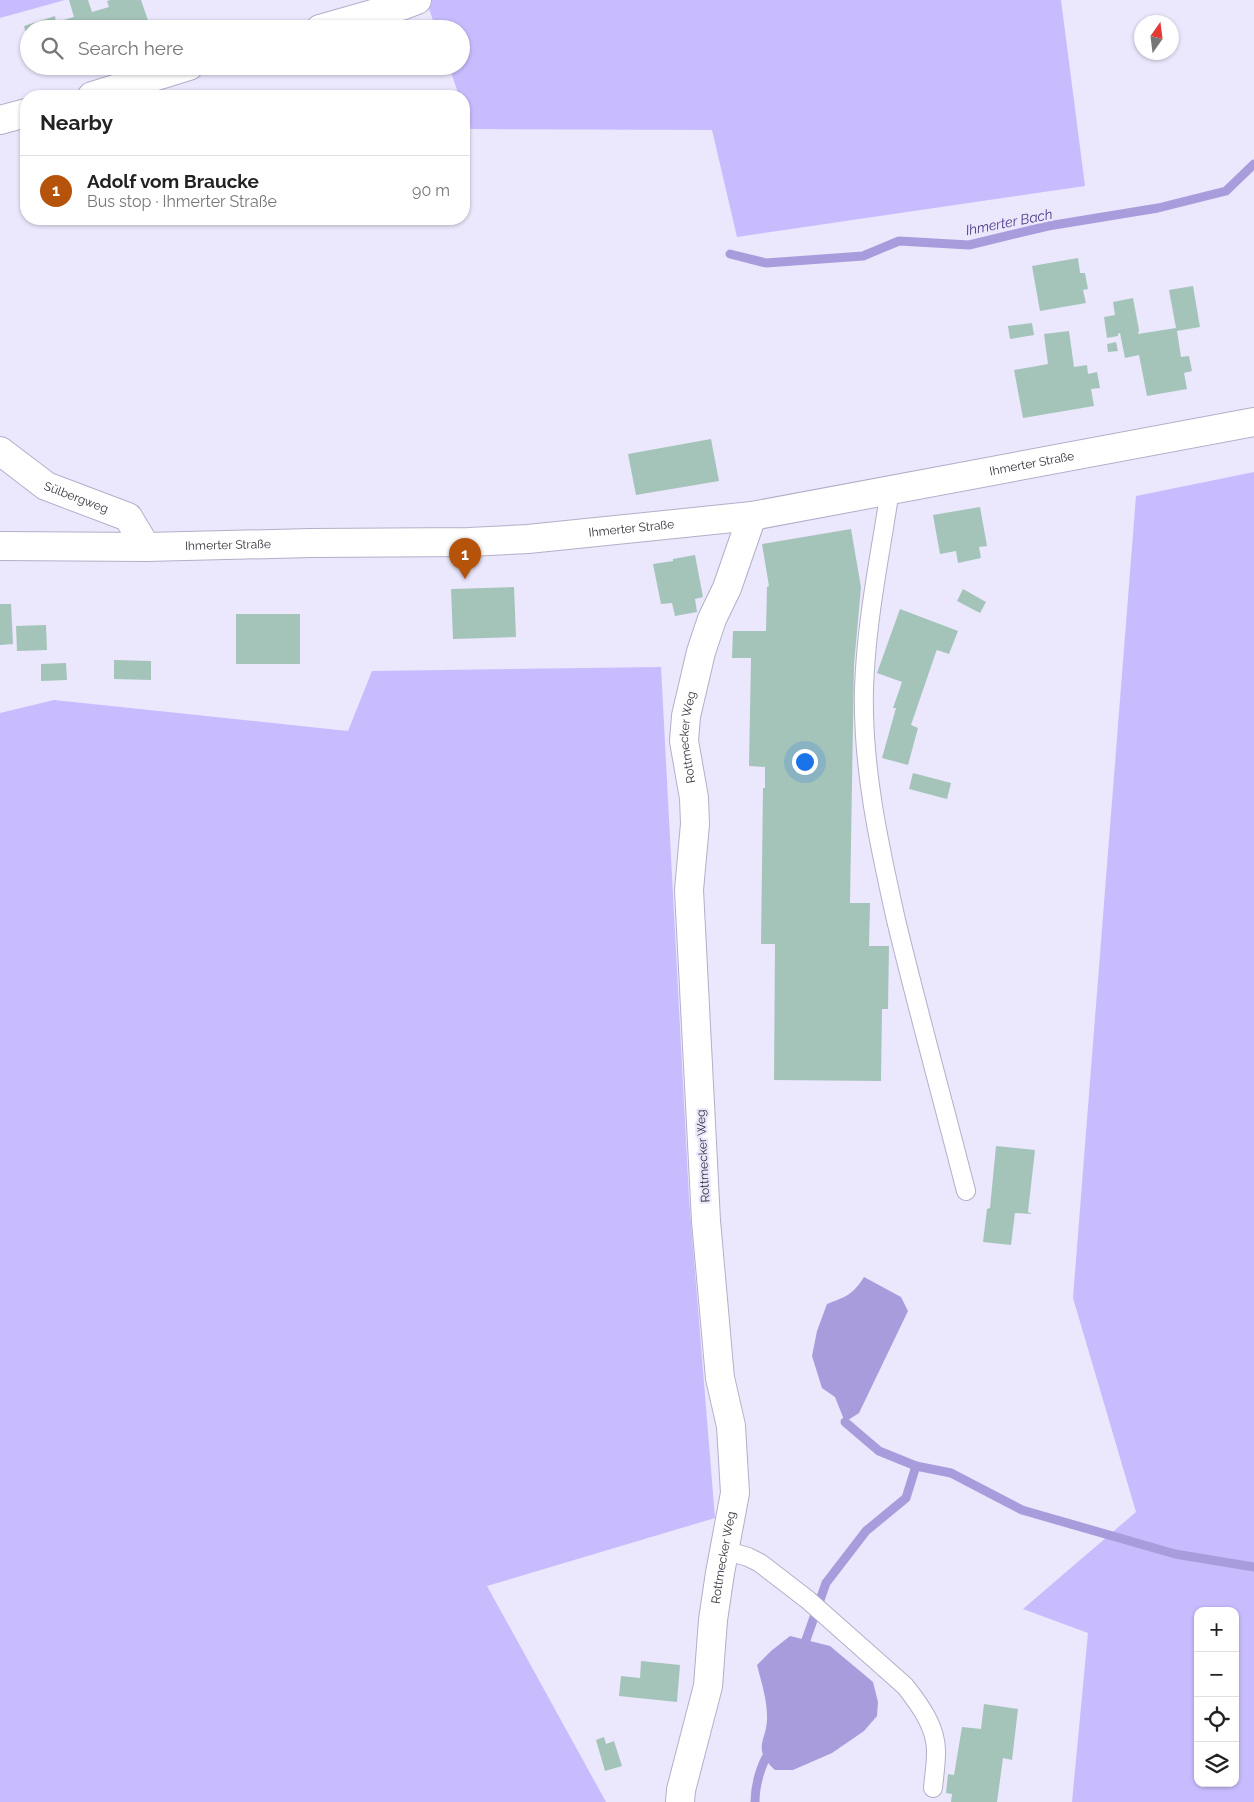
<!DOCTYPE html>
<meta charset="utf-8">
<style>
body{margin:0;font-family:Raleway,sans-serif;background:#f6f6f6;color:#222}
.controls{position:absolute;right:15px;bottom:15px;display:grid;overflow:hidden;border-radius:10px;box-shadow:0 1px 4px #0004}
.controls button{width:45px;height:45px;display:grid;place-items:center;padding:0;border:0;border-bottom:1px solid #e0e0e0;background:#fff;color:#222;font:25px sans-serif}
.compass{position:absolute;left:1134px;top:15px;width:45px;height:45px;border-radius:50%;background:#fff;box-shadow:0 1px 4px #0004;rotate:14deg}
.you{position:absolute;left:804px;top:761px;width:18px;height:18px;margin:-12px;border:4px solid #fff;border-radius:50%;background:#1a73e8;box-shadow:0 0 0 8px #1a73e833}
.badge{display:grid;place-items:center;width:32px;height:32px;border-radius:50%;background:#b45309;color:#fff;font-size:16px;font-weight:700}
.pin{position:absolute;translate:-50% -41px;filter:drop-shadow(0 1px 2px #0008)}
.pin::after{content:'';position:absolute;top:26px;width:18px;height:15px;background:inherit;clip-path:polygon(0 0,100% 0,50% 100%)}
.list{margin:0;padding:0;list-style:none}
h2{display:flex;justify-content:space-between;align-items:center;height:65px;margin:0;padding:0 20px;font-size:21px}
h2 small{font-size:16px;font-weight:400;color:#767676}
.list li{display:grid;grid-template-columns:32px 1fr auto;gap:15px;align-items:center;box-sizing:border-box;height:70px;padding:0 20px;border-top:1px solid #e0e0e0}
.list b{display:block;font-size:19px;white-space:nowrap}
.list p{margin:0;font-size:16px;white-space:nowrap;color:#767676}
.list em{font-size:16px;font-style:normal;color:#767676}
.icon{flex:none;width:28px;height:28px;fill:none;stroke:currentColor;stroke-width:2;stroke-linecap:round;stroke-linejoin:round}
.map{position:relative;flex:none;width:1254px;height:1802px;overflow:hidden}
.search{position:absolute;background:#fff;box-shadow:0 1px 4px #0004;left:20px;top:20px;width:450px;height:55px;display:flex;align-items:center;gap:12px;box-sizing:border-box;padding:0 18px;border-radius:28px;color:#767676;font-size:19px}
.panel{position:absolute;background:#fff;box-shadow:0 1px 4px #0004;left:20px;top:90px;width:450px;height:135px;border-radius:20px}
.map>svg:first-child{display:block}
.green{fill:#c9bcfe;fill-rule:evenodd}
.water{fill:#a99cdc}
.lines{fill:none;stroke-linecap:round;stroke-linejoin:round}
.stream{stroke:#a99cdc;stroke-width:9}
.building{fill:#a5c4b9}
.service-casing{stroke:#b3afc9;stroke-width:20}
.minor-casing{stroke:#b3afc9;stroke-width:30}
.secondary-casing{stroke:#b3afc9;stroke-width:30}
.service{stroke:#fff;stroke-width:18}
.minor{stroke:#fff;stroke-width:28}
.secondary{stroke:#fff;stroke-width:28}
.labels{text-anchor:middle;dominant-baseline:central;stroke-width:4.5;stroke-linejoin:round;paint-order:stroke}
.street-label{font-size:12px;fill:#34323c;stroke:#ebe7fd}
.water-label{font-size:14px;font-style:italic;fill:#4f3986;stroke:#ebe7fd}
</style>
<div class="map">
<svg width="1254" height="1802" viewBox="0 0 1254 1802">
<rect width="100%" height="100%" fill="#ebe7fd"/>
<g class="green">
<polygon points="0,0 65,0 0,18"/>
<polygon points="426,0 1061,0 1085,186 737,237 712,130 471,129 464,109 464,96 459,96 449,66 461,66 461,29 436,29"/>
<path d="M1254 472V1802H1072L1088 1633 1023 1609 1136 1512 1073 1298 1136 496ZM1198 1611H1235V1783H1198Z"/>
<polygon points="661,667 689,1198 715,1518 487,1586 606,1802 0,1802 0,713 54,700 348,731 372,671"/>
</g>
<g class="water">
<path d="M864 1277 901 1297 908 1311 859 1413 845 1422 835 1397 822 1388 812 1356 817 1331 827 1304C845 1297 853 1295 864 1277Z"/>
<path d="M790 1636 830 1646 873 1682 878 1702 877 1716 864 1731 832 1753 793 1770H775C750 1747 768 1741 767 1716 767 1699 761 1681 757 1665L771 1651Z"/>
</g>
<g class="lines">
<g class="stream">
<polyline points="730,254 766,263 863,256 899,241 969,245 1048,226 1158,208 1226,191 1254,164"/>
<polyline points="916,1466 951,1473 1022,1510 1175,1554 1254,1567"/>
<polyline points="806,1651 806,1640 826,1583 866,1531 906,1498 916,1466 879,1451 845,1422"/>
<path d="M755 1802C755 1785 761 1764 770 1751"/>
</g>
</g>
<g class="building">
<polygon points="69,0 88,0 92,12 109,7 107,1 111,0 141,0 151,29 29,29 28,41 24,26 55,16 56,22 74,17"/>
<polygon points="406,17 410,29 386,29 384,24"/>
<polygon points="1078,258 1080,273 1085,273 1088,289 1083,290 1086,303 1040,311 1032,266"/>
<polygon points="1193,286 1200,327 1177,331 1181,357 1189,356 1192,371 1184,373 1187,389 1147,396 1139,355 1125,358 1120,333 1118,334 1118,336 1107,338 1104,317 1115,315 1113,302 1133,298 1139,330 1138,334 1176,328 1169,290"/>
<polygon points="1032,323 1034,335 1010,339 1008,326"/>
<polygon points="1069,331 1074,367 1087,365 1088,374 1097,372 1100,388 1091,389 1094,406 1023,418 1014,370 1048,364 1044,334"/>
<polygon points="1116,342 1118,351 1108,352 1107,344"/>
<polygon points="711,439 719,481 636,495 628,454"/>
<polygon points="980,507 987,546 979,547 981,558 958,563 956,551 940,554 933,515"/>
<polygon points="851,529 861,587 854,665 850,903 870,903 869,946 889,946 888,1009 882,1009 881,1081 774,1080 775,944 761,944 763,788 765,788 765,767 749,766 751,658 732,658 733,631 766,631 767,587 769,586 762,544"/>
<polygon points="695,555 703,597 695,599 697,612 675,616 672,603 661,604 653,564 673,561 673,559"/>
<polygon points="514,587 516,637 453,639 451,589"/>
<polygon points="963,589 986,602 980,613 957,601"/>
<polygon points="0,604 11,604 13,644 0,645"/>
<polygon points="900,609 958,631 949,654 937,650 936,652 911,725 918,728 908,765 882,758 896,708 893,708 902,682 877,673"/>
<rect x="236" y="614" width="64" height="50"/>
<polygon points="46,625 47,650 17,651 16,626"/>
<polygon points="114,660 151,661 151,680 114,679"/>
<polygon points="66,663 67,680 41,681 41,664"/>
<polygon points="913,773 951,783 947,799 909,789"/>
<polygon points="996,1146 1035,1150 1028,1212 1032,1214 1015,1213 1011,1245 983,1242 987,1209 990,1208"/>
<polygon points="641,1661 680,1665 677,1702 619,1696 621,1676 640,1678"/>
<polygon points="984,1704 1018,1709 1012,1760 1003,1758 997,1802 951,1802 952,1794 946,1793 948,1774 954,1775 962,1727 981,1729"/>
<polygon points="604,1737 606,1744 614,1741 622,1766 605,1771 596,1740"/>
</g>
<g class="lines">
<defs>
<g id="service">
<path d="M890 490C880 556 866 622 864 689 862 767 879 844 896 920 918 1011 943 1101 966 1191"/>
<path d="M724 1550 748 1557 760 1563 808 1600 905 1686C920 1705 937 1728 936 1753 936 1765 934 1777 933 1788"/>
</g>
<g id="minor">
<polyline points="320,29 404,5 417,0"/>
<polyline points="92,96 189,66"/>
<polyline points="0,120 26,113"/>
<path id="s1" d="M0 451 46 486 128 517 146 547"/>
<path id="s2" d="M680 1802 681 1790 708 1686 713 1620 720 1573 735 1493 731 1426 720 1378 706 1221 689 890 695 824 694 798 684 741 686 716 701 652 712 619 727 588 752 516"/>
</g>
<g id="secondary">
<path id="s3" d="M0 546 146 547 311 543 469 542 528 539 752 516 1254 422"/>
</g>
</defs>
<use href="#service" class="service-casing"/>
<use href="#minor" class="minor-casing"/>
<use href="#secondary" class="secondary-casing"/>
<use href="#service" class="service"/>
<use href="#minor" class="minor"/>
<use href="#secondary" class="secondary"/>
</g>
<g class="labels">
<g class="street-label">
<text stroke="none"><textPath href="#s3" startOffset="1038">Ihmerter Straße</textPath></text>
<text stroke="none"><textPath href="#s1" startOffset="90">Sülbergweg</textPath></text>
<text stroke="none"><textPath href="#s3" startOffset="632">Ihmerter Straße</textPath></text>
<text stroke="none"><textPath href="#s3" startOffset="228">Ihmerter Straße</textPath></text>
<text stroke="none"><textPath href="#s2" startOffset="1074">Rottmecker Weg</textPath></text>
<text transform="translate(703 1156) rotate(-93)">Rottmecker Weg</text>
<text stroke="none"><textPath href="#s2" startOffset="249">Rottmecker Weg</textPath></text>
</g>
<g class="water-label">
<text transform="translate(1009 222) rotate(-11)">Ihmerter Bach</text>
</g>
</g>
</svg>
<div class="controls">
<button>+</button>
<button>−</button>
<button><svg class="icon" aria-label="locate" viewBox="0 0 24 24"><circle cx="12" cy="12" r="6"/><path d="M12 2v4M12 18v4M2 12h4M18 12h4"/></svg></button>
<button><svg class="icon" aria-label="layers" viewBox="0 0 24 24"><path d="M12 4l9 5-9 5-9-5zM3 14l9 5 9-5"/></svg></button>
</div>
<svg class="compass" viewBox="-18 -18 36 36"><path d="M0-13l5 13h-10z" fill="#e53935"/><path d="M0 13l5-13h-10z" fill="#767676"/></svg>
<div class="you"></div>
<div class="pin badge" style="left:465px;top:579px">1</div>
<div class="search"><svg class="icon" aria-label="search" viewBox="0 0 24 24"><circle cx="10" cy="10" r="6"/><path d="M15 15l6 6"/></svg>Search here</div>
<section class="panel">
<h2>Nearby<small></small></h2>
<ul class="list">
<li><span class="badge">1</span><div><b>Adolf vom Braucke</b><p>Bus stop · Ihmerter Straße</p></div><em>90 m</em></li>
</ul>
</section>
</div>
